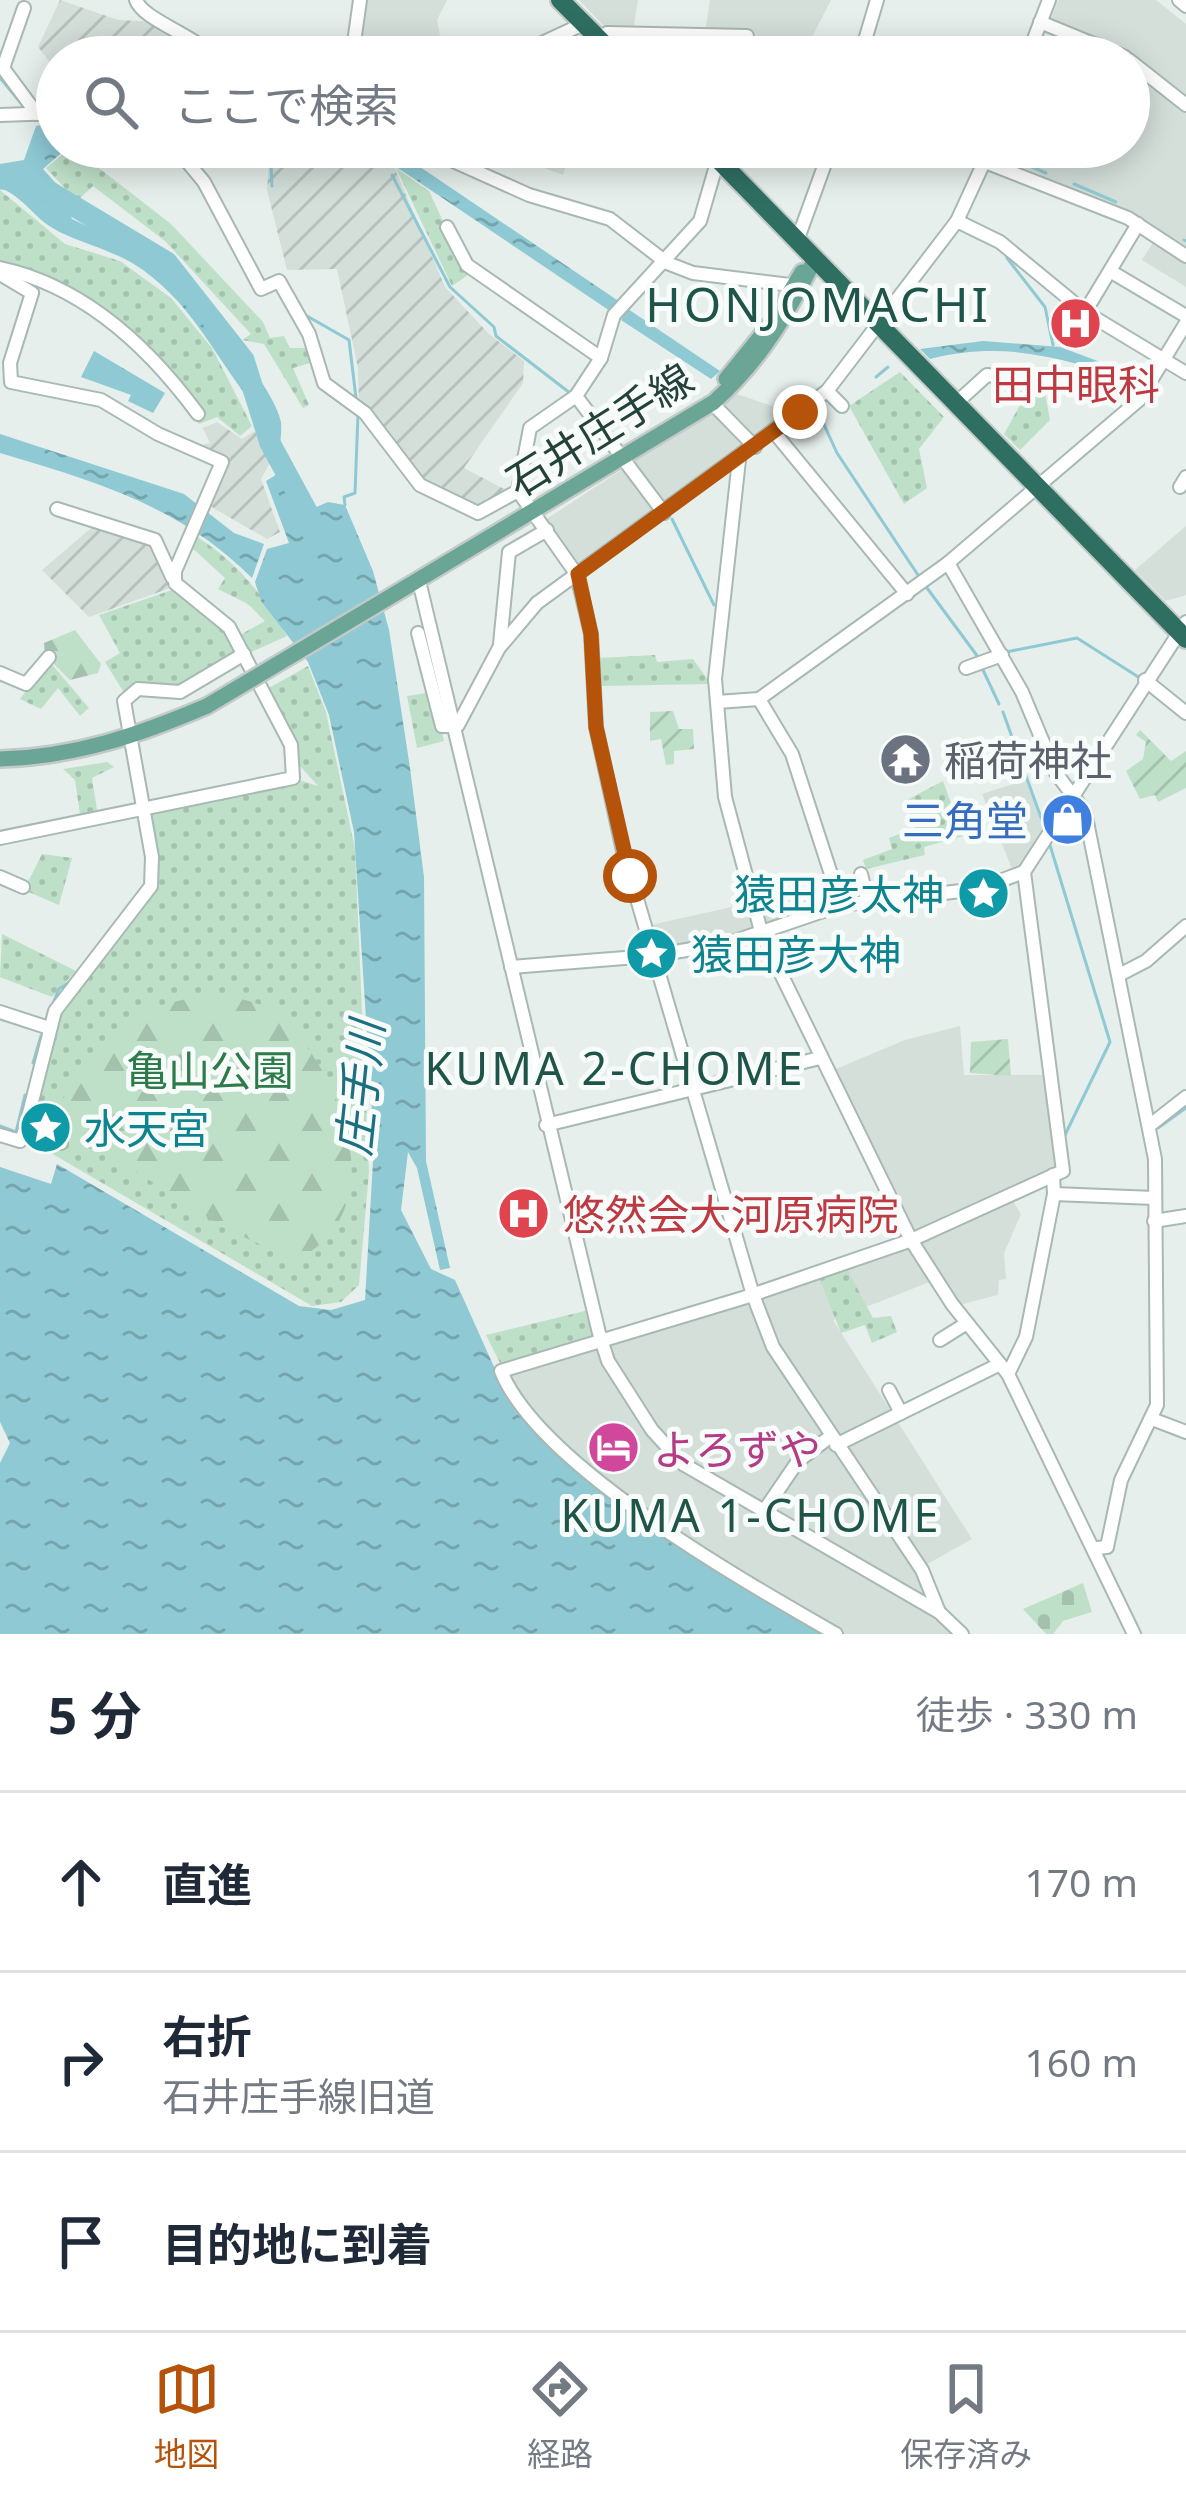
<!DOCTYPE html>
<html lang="ja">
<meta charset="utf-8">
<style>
body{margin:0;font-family:"Noto Sans","Noto Sans JP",sans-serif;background:#f2f2f3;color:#1f2937}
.stop{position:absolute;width:36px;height:36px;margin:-27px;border:9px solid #b45309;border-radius:50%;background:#fff}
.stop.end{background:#b45309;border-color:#fff;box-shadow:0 3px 12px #0008}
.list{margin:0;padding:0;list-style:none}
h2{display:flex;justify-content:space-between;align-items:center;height:156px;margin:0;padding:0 48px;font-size:51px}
h2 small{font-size:39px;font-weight:400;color:#747a83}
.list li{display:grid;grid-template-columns:78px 1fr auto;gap:36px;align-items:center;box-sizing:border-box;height:180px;padding:0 48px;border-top:3px solid #e0e1e3}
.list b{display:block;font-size:45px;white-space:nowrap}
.list p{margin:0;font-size:39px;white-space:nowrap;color:#747a83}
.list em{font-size:39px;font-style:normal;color:#747a83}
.icon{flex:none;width:66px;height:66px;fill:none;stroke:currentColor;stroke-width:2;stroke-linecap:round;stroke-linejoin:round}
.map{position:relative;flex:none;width:1186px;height:1634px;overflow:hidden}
.search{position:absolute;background:#fff;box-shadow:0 6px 30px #0003;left:36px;right:36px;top:36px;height:132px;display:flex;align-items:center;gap:30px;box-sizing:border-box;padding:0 42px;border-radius:66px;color:#747a83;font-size:45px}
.sheet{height:696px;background:#fff}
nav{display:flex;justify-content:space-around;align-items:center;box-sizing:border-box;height:168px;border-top:3px solid #e0e1e3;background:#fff;font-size:33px;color:#747a83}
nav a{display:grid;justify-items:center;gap:6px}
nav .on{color:#b45309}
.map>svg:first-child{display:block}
.built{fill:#d4dfda}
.industrial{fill:url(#industrial-furrows)}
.grass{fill:url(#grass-dots)}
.forest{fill:url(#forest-firs)}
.cemetery{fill:url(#cemetery-stones)}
.garden{fill:url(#garden-furrows)}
.water{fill:url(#water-ripples)}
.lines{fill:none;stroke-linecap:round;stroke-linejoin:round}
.stream{stroke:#8ec9d4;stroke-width:3}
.river{stroke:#8ec9d4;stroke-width:21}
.minor-casing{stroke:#a8b8b2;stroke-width:16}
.major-casing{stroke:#c2cac8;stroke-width:20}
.highway-casing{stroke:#c2cac8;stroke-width:22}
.minor{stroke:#fff;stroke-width:12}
.major{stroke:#6aa596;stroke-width:15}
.highway{stroke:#2f6f62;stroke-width:18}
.major-bridge-casing{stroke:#c2cac8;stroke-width:20;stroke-linecap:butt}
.major-bridge{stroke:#6aa596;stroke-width:15}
.route{stroke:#b45309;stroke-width:15}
.labels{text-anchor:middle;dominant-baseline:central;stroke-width:10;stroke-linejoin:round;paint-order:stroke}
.health-label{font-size:42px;fill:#be3a42;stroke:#f7fbf9}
.street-label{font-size:42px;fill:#24423a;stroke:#f7fbf9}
.worship-label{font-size:42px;fill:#5b616d;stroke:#f7fbf9;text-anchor:start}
.shop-label{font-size:42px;fill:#366cbe;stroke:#f7fbf9;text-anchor:end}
.culture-label{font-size:42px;fill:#0d838f;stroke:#f7fbf9;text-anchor:start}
.park-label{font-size:42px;fill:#2d7a4b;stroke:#f7fbf9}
.hotel-label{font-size:42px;fill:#b23c85;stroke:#f7fbf9;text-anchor:start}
.neighbourhood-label{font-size:45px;letter-spacing:3px;fill:#1f5548;stroke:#f7fbf9}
.water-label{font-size:45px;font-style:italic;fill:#1c6f80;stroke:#f7fbf9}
.quarter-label{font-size:48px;letter-spacing:3px;fill:#1f5548;stroke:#f7fbf9}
</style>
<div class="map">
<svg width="1186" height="1634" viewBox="0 0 1186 1634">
<defs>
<pattern id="industrial-furrows" width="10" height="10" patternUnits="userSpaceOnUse" patternTransform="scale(3)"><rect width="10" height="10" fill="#d4dfda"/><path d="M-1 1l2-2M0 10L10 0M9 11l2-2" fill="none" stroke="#b6c1bc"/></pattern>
<pattern id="grass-dots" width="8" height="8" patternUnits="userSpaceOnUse" patternTransform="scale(3)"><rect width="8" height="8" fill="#bfe0c8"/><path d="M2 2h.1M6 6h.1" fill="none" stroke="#a4c1ad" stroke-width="1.8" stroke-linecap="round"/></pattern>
<pattern id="forest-firs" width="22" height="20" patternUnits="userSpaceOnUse" patternTransform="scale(3)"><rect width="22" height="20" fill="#bfe0c8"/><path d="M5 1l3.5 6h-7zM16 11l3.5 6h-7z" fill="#a4c1ad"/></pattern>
<pattern id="cemetery-stones" width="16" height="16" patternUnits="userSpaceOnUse" patternTransform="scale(3)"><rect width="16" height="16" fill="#bfe0c8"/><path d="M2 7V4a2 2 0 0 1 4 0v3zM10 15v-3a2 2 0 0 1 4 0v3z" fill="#a4c1ad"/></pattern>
<pattern id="garden-furrows" width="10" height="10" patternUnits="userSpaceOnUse" patternTransform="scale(3)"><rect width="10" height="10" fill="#bfe0c8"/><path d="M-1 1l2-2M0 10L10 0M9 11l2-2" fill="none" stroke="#a4c1ad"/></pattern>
<pattern id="water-ripples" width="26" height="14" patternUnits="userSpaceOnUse" patternTransform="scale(3)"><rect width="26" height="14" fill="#8ec9d4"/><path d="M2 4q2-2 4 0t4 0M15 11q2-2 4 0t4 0" fill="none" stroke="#74a5ad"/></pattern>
</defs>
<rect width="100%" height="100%" fill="#e6efeb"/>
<g class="built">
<polygon points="363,0 447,0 437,20 444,57 354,57"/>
<polygon points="579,0 638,0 633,31 607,29"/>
<polygon points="710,0 831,0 802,57 794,57 749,35 705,33"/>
<polygon points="1058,0 1156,0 1186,24 1186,98 1120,48 1050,21"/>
<polygon points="1129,62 1186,106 1186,248 1133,213 992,155 995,147 1129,147"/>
<polygon points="515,147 607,147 602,164 571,151 563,175 536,165"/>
<polygon points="1154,241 1186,261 1186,287 1142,260"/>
<polygon points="737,394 795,414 579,570 545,520"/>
<polygon points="1186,526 1186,595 1166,601 1135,570"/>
<polygon points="1026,780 1045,834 1022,872 1014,874 982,794"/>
<polygon points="832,880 838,904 764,932 753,892 777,885 781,895"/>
<polygon points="750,903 759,934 652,954 646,926"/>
<polygon points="960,1026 964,1075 1048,1075 1062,1170 912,1236 831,1071 905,1040"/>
<polygon points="1013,1201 1021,1214 1004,1253 1006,1279 999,1280 998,1295 955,1306 916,1245"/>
<polygon points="909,1243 932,1281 833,1320 972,1539 922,1567 776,1346 756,1297"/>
<polygon points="752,1296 772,1349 960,1634 838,1634 690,1545 550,1437 501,1371"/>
</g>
<g class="industrial">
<polygon points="60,0 118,20 158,22 208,57 57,57 57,71 38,47"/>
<polygon points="270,147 358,147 395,169 445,287 489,334 524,361 523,383 464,468 508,491 478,510 421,483 359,403 358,368 337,269 287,270 267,190"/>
<polygon points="217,422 242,439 255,431 270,463 261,479 280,532 267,539 210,506 227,462 199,446 210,443 203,428"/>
<polygon points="97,523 153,541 176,586 89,617 42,570"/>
</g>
<g class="grass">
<polygon points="72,147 171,224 263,322 270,338 284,336 290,348 308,348 313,362 293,368 309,405 303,408 264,344 242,340 251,334 165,241 93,186 77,201 46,168"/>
<polygon points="396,168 429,191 468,275 452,286"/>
<path d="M0 190 65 244 120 261 171 298 212 348 252 426 240 436 217 417 199 424C139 348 93 304 0 272Z"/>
<polygon points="900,372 944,417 919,449 927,488 904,504 849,406"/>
<polygon points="1021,385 1044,388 1050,420 1020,450 1004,434 1020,405"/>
<path d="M194 535C237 561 262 594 287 636L249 653 240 635 265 621 248 604 218 589 225 578 190 546Z"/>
<polygon points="175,589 226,627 239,653 180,690 136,685 123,691 105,662 120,653 99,615"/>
<polygon points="655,655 657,662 693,659 711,684 600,686 598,658"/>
<polygon points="49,661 89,708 80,716 58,688 41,709 20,699"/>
<polygon points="308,666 326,712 355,849 369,1172 359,1285 341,1302 312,1306 22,1136 49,1028 151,886 144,809 293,778 318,786 300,766 267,689"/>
<polygon points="432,692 444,741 417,748 407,696"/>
<polygon points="107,762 114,767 92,778 97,810 80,814 75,780 63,769"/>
<polygon points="943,781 963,836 924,847 925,855 866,869 863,860 892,849 889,838 915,828 905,801"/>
<polygon points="42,854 72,858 59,905 24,890"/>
<polygon points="2,934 76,971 52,997 0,977"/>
<polygon points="847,1269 873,1318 891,1316 897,1332 872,1343 865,1325 841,1333 819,1278"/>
<polygon points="593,1309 602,1342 502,1367 486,1335"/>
</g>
<g class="forest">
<polygon points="75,630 101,664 98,673 70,680 45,655 44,643"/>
<path d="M219 994C235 998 258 1001 271 1011 331 1054 385 1176 326 1239 318 1247 306 1254 297 1261L226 1229 107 1153 59 1136C52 1118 59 1108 67 1091 99 1029 150 1000 219 994Z"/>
</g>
<polygon class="cemetery" points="1083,1583 1092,1612 1063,1621 1053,1634 1046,1634 1023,1609"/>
<g class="garden">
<polygon points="673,711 679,729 693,729 694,749 674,751 674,764 666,765 661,739 650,741 650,712"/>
<polygon points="1140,730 1171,761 1186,751 1186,788 1158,802 1155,795 1140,799 1126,771 1143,759 1146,742 1136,735"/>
<polygon points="1008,1039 1011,1076 970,1073 971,1042"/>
</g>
<g class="water">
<path d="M57 122V147H68L43 169 61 189 72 219 89 227 90 208C139 248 267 362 281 422 282 430 280 442 280 450L263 438 266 419C220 370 201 312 143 270 112 248 78 244 51 227 32 215 22 196 0 188V164L24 160 36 126Z"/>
<polygon points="395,150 620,302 613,313 395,166"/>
<polygon points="628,309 720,371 711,379 621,320"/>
<path d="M983 341 1060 347 1146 379 1143 385C1070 360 1008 339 930 359L920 349Z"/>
<polygon points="94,351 165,393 153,413 128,401 131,395 81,377"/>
<path d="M0 434 184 494 234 533 264 544 252 578C180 506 95 481 0 453Z"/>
<polygon points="282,471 305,512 328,502 345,505 373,571 389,630 410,768 424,877 426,1161 450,1268 440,1270 417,1168 408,1152 401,1210 431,1269 455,1280 499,1378 545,1436 635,1512 826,1634 0,1634 0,1463 10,1443 0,1422 0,1167 51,1184 57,1164 299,1306 331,1310 365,1300 374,1144 354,832 329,715 308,662 261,601 255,582 267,549 289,543 266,481"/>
</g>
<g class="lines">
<g class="stream">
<polyline points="0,78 20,102"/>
<polyline points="270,147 272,186"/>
<polyline points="997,152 1046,173"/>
<polyline points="392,175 450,287 494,327 496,336 570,393"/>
<polyline points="1074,184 1116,202"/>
<polyline points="1184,240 1186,241"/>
<polyline points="1007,258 1045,307 1053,345"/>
<polyline points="307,316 349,340 356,398"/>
<polyline points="876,377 888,367"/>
<polyline points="821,418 837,453 920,578"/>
<polyline points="345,505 344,497 355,493 358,414"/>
<polyline points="672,519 714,605"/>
<polyline points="927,588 978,657"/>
<polyline points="1006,652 1077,638 1140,678"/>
<polyline points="983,670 999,704"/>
<polyline points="1003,712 1044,826"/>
<polyline points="1049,842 1110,1042 1064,1137"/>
<polyline points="47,1018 59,989 71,981"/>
<polyline points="33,1063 41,1036"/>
<polyline points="0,1126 16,1132 25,1095"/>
<polyline points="1158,1128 1186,1108"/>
</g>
<polyline class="river" points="0,179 32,181 167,262 244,360 270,443 321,537"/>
<defs>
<g id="minor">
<path d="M136 0C143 20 195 35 213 57"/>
<polyline points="1179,0 1186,6"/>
<polyline points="1040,22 1125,57"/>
<polyline points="598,38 607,33 747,36"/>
<polyline points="352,57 360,0"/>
<polyline points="512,57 583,24"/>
<polyline points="710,57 713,36"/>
<polyline points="860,57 877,0"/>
<polyline points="1027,57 1049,0"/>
<polyline points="1129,60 1186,105"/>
<polyline points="0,64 37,114"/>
<polyline points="3,68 24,8"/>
<polyline points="0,115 57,113"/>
<polyline points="175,147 204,182 261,289 279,281 309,334 324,383 365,413 420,485 478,513 518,491 577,575 591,634 596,727 623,851 753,1295 773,1347 922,1570 939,1612"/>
<polyline points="422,147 529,195 610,219 667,263 693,273 790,285"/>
<polyline points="985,162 1128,218 1186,256"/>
<polyline points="957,221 1000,242 1085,312 1186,373"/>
<polyline points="447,227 467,265 601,358"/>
<polyline points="797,241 831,147"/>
<path d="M0 268C84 286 148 346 198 414"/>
<polyline points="1110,271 1186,316"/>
<polyline points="0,274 32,293 10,363 11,382 101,400 158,434 222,462 175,571 175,583 229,627 291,745 293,778 0,838"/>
<polyline points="1085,312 1138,224"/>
<polyline points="827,391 842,406"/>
<polyline points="712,403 755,447"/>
<polyline points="955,404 987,375 1085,388"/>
<polyline points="774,432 907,594"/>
<polyline points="739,460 715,679 725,797 762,935 911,1240 952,1304 1008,1374 1134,1634"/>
<polyline points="1180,487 1186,477"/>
<polyline points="518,491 530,428 576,396"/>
<polyline points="57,509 155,540 172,577"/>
<polyline points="664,513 576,396 601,358 614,315 700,221 718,159"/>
<polyline points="948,563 1022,692 1056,773 1085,812 1155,1159 1157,1405 1121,1480 1107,1547 1097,1548"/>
<polyline points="419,581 599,1333 608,1361 652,1430 683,1464 939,1612 962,1634"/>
<polyline points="418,633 442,726 457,726"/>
<polyline points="500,644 509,552 547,530"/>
<polyline points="966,668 1002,655"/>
<polyline points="0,673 26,684 49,657"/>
<polyline points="1145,680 1186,713"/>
<polyline points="759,699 792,754 841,905"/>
<polyline points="717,702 759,699 948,563 1139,400 1186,323"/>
<polyline points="458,725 499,648 537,603 827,391 957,221 991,147"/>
<polyline points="861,874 867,899"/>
<polyline points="0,877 23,887"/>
<polyline points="511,967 650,956 729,943 841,905 978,889 1024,872 1186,622"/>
<polyline points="1119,975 1146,961 1186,926"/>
<polyline points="0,1012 49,1028"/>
<polyline points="546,1125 820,1058"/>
<polyline points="1149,1126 1186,1097"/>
<polyline points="24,1133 55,1011 151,886 152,857 124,701 138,689 180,692 244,654"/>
<polyline points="0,1135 20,1141 24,1133 61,1143"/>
<polyline points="1054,1194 1154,1198"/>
<polyline points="1154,1221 1186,1216"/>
<polyline points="940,1340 967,1323"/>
<polyline points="1008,1374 1026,1337 1054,1194 1053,1175"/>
<polyline points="889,1390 901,1413"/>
<polyline points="1152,1419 1186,1432"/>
<polyline points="836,1445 1000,1364"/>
<polyline points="764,1511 798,1461 831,1436"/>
<path d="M836 1634C747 1583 539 1466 501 1371L743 1298 909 1241 1063 1171 1024 872"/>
</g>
<g id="major">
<polyline points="726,379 773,321 802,272"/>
<path d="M393 595 714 402C761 360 787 314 815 259"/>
<path d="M0 759C75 757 139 735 207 706"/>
</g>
<g id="highway">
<polyline points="560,0 617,57"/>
<polyline points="706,147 1186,639"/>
</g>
</defs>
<use href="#minor" class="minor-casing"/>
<use href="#major" class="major-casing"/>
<use href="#highway" class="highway-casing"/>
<use href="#minor" class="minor"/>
<use href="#major" class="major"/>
<use href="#highway" class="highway"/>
<defs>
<polyline id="major-bridge" points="207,706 393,595"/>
</defs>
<use href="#major-bridge" class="major-bridge-casing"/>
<use href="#major-bridge" class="major-bridge"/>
</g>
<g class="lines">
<polyline class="route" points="630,876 596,727 591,634 578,574 800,412"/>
</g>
<defs>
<symbol id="hospital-disc" viewBox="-11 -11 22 22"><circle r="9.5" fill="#e0444e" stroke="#f7fbf9"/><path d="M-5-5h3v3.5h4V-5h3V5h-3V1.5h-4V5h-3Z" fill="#fff"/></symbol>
<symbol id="temple-disc" viewBox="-11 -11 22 22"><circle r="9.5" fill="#6b7280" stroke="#f7fbf9"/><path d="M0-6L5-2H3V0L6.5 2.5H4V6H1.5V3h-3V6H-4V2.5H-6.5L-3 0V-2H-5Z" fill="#fff"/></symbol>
<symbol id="shop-disc" viewBox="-11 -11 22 22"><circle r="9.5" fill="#3f7fe0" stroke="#f7fbf9"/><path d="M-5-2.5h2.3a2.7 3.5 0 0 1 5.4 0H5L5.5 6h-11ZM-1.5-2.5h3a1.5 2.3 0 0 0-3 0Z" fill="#fff"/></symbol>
<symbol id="sight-disc" viewBox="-11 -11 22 22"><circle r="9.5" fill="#0f9aa8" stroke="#f7fbf9"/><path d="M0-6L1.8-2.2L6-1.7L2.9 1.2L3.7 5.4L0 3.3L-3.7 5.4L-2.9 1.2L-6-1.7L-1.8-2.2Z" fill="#fff"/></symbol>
<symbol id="hotel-disc" viewBox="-11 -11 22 22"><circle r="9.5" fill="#d1479c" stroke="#f7fbf9"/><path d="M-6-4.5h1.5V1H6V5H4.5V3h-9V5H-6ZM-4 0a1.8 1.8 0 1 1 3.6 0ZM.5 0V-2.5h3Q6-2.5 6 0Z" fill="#fff"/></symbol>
</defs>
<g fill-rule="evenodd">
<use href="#hospital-disc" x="1046" y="294" width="59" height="59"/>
<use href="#temple-disc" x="876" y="730" width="59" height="59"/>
<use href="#shop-disc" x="1038" y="790" width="59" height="59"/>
<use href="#sight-disc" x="954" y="864" width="59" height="59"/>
<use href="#sight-disc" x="622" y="924" width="59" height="59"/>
<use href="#sight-disc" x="16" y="1098" width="59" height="59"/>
<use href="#hospital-disc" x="494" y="1184" width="59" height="59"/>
<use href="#hotel-disc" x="584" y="1418" width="59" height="59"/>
</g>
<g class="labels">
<g class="health-label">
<text x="1076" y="383">田中眼科</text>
<text x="563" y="1213" text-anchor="start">悠然会大河原病院</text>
</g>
<g class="street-label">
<text transform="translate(599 429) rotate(-32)">石井庄手線</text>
</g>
<g class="worship-label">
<text x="944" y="759">稲荷神社</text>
</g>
<g class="shop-label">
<text x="1028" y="819">三角堂</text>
</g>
<g class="culture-label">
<text x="944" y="893" text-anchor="end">猿田彦太神</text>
<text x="691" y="953">猿田彦大神</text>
<text x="84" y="1127">水天宮</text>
</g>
<g class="park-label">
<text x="210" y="1069">亀山公園</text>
</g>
<g class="hotel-label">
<text x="653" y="1448">よろずや</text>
</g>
<g class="neighbourhood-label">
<text x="615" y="1067">KUMA 2-CHOME</text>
<text x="751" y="1514">KUMA 1-CHOME</text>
</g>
<g class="water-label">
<text transform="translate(359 1088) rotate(-84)">庄手川</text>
</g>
<g class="quarter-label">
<text x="818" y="303">HONJOMACHI</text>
</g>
</g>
</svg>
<div class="stop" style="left:630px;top:876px"></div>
<div class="stop end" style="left:800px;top:412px"></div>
<div class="search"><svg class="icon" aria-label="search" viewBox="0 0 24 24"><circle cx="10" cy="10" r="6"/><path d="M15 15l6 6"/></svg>ここで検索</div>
</div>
<section class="sheet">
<h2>5 分<small>徒歩 · 330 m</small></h2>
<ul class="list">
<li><svg class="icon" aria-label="ahead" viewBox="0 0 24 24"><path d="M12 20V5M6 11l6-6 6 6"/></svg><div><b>直進</b></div><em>170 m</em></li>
<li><svg class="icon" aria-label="right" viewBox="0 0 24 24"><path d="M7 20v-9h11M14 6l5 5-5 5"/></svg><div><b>右折</b><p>石井庄手線旧道</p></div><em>160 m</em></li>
<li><svg class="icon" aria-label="arrive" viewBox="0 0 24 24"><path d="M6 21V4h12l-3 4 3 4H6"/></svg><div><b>目的地に到着</b></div></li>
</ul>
</section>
<nav>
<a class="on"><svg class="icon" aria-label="map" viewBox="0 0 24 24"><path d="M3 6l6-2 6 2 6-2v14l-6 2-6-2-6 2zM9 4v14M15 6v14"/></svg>地図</a>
<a><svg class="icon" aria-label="directions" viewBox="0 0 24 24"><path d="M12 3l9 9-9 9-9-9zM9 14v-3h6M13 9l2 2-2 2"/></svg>経路</a>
<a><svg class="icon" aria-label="saved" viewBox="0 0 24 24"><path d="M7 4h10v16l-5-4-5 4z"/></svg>保存済み</a>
</nav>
